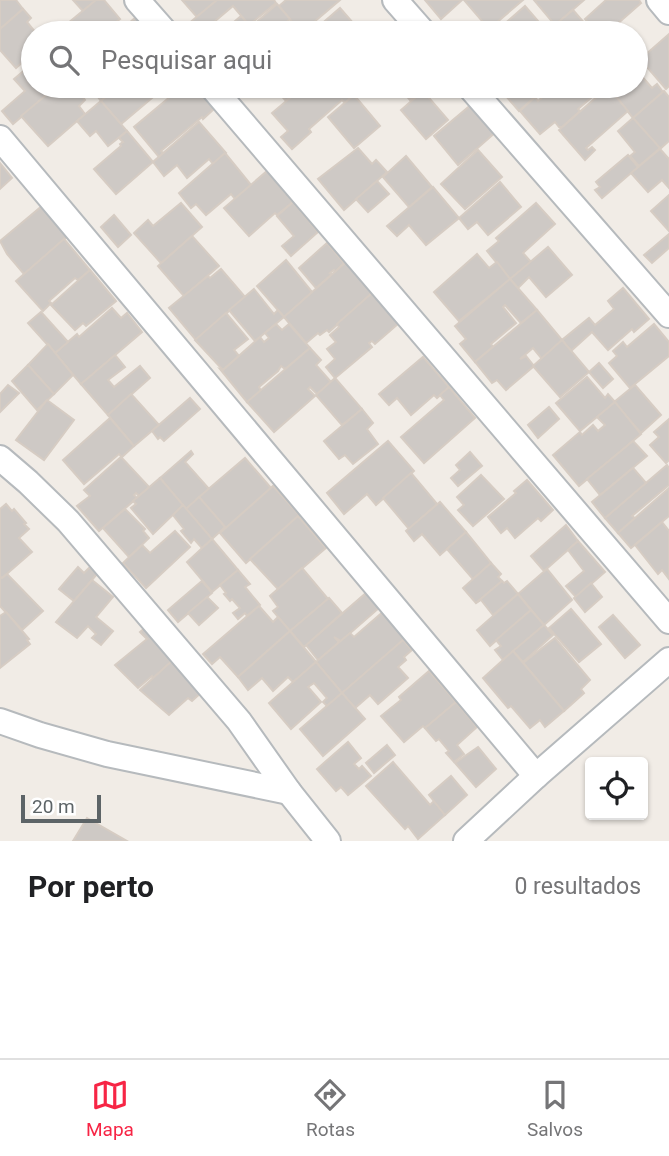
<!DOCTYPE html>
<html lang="pt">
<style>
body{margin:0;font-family:Roboto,sans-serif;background:#f6f6f6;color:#202124}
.controls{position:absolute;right:21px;bottom:21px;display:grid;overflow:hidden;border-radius:7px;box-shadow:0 2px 5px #0004}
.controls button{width:63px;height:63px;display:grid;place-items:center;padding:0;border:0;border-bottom:2px solid #e0e0e0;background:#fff;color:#202124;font:35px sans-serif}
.scale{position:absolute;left:21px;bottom:18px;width:80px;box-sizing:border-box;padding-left:7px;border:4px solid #5d6467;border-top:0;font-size:19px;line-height:24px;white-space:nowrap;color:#5d6467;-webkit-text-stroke:5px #fff;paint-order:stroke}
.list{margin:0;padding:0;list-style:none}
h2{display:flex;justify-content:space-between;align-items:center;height:91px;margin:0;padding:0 28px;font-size:30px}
h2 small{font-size:23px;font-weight:400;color:#757577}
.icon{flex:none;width:38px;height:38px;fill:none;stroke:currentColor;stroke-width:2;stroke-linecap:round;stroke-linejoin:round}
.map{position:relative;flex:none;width:669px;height:841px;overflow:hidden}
.search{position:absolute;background:#fff;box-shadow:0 2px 5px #0004;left:21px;right:21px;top:21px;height:77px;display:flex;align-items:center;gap:18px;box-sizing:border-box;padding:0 24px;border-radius:38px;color:#757577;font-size:26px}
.sheet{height:217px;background:#fff}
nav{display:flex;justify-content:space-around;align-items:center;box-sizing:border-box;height:98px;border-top:2px solid #e0e0e0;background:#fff;font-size:19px;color:#757577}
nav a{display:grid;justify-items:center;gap:4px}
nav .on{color:#f72545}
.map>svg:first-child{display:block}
.building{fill:#cec9c5;stroke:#d6ccc3;stroke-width:2}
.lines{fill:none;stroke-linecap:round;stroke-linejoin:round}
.street-casing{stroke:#b6babd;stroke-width:28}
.street{stroke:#fff;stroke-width:24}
</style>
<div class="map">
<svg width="669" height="841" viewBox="0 0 669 841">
<rect width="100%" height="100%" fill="#f1ece6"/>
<g class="building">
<polygon points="0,0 16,0 23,9 0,29"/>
<polygon points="73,0 96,0 83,11"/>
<polygon points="96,0 104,0 120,19 116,22 122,30 118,33 56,33"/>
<polygon points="182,0 217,0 197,17"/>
<polygon points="217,0 274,0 276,3 249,25 233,6 201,33 196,33 188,24"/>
<polygon points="286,0 340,0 301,33 279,6"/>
<polygon points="425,0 462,0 441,19"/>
<polygon points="464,0 523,0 489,29"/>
<polygon points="534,0 584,0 555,25"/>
<polygon points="606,0 639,0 641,3 607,33 598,33 585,19"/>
<polygon points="277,4 290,19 274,33 244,33"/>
<polygon points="525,6 545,29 540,33 494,33"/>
<polygon points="340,8 360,31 358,33 311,33"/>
<polygon points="23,9 31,18 27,22 36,33 33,33 33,53 16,68 0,50 0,29"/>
<polygon points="573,10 593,33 562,33 555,25"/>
<polygon points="241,16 249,26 241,33 233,33 228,27"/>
<polygon points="136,17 151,33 118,33"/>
<polygon points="669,34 669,86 666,89 647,67 639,73 652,88 657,84 663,92 633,118 608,87 636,86 636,63"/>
<polygon points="33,63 33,86 57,86 13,124 2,111 25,91 14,79"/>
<polygon points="57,86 82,86 77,90 85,100 79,106 85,114 48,146 21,116"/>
<polygon points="96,86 118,86 101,101 95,93 99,89"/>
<polygon points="118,86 152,86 158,93 121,124 101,101"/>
<polygon points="180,86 194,86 214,109 203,119 202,117 161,151 163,153 159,157 134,127 177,91 176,89"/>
<polygon points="273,86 304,86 286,101"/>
<polygon points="304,86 342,86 352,96 345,103 342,100 309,129 311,132 292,149 281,137 288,131 272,113"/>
<polygon points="400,86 426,86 410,100 399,87"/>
<polygon points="517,86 547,86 519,111 505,95"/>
<polygon points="555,86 599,86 594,90 597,93 578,109 580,111 562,127 559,127 555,122 540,134 520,111 535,97 538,101"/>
<polygon points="608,87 628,111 586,148 588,150 592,147 595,150 585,160 559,130"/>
<polygon points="423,91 448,120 426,139 401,110"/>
<polygon points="664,91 669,97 669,141 660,149 633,118"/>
<polygon points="354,95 380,126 354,148 328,117"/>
<polygon points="101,101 127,131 108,146 96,131 90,136 77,121"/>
<polygon points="472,104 496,132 458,165 434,136"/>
<polygon points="633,118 660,148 639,166 630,156 635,152 618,131"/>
<polygon points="199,122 226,153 213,164 209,159 187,178 177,165 164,176 153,162"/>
<polygon points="127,131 153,162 116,194 94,169 121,146 120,144 123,142 119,138"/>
<polygon points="358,148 372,164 376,160 387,172 344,210 318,179"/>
<polygon points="660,149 669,159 669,188 662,180 648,192 631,173"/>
<polygon points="478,150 502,177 465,209 441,184"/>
<polygon points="225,153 251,185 235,199 231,194 206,215 196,204 191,208 179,193"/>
<polygon points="628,155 638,167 602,198 595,190 600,187 596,182"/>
<polygon points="406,156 432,187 409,207 383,177"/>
<polygon points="0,163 12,178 0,189"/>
<polygon points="267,171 293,202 277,215 275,213 249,236 224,208"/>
<polygon points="377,181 389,194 368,212 356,199"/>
<polygon points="500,182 521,207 488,235 477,222 468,229 459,218"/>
<polygon points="433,187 459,218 426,245 409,225 397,236 387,226"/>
<polygon points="669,195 669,231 651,211"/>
<polygon points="293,202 318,232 291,256 282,246 294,236 277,216"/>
<polygon points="181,203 202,227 161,263 134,233 148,220 153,226"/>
<polygon points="536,203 555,224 523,253 531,262 510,279 487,251 499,241 496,238"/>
<polygon points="42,206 68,236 24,274 7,254 0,241"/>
<polygon points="114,215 131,235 118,247 101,227"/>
<polygon points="669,234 669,248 652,263 644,255"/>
<polygon points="192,236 219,266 184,296 158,266"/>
<polygon points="64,239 90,270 78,280 75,278 49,301 51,303 43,311 16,281"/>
<polygon points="327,243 344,263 335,272 334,270 330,273 332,274 316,288 299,268"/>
<polygon points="548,247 572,275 546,297 529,277 518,288 510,279"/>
<polygon points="477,254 489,268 497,262 510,279 459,321 434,292"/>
<polygon points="286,260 312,292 284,317 257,286"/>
<polygon points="346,262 372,293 329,332 327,330 320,335 318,333 306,343 284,317"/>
<polygon points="221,269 245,297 196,340 169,308 208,276 210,278"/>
<polygon points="90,270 116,301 86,326 83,323 75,330 51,305"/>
<polygon points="510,279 537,310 521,323 505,305 503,307 516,323 491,344 493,347 475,362 460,344 466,339 455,326"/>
<polygon points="623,288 649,319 634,332 632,329 608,350 592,332 571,351 562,340 589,318 595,325 614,309 608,301"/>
<polygon points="254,289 274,314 278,310 284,317 255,341 229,310"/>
<polygon points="372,293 398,324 375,344 372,341 369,343 372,347 335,378 326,367 335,359 327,349 336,342 330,335 339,327 337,324"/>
<polygon points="112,308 121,318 127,313 142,332 81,384 55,353 77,334 79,337"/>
<polygon points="537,310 562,340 542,359 533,348 520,359 526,356 534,366 506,390 497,380 492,383 475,362"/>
<polygon points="41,312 68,342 55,353 28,323"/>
<polygon points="226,313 248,339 234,350 239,356 223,370 195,340"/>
<polygon points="276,324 282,330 289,324 310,348 285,369 281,366 278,371 259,387 261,391 247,402 220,369 223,370 260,337 264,342 269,338 265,333"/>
<polygon points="654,324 669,342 669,356 630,388 609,363 617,356 613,351 623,342 627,347"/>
<polygon points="562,340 589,372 560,397 533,366"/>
<polygon points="48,344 73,375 54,394 28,365"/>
<polygon points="310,348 321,360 316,365 331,382 317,394 310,387 308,389 315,396 274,432 247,402"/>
<polygon points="115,355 125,367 108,380 114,387 140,366 150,378 108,415 81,384"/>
<polygon points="423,357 449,387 437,398 434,395 411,415 397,398 389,405 379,394"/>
<polygon points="599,363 613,379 603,388 589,372"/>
<polygon points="28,365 54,394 37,410 12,381"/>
<polygon points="587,377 605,398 608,394 615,402 580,431 556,403"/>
<polygon points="335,378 362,409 342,425 316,395"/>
<polygon points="8,385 19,393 0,412 0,394"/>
<polygon points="635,385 661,415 641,433 614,402"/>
<polygon points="449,387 475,418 424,463 401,437 444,400 440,395"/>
<polygon points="131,394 159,425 134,446 108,415"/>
<polygon points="190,398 200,409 164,441 160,437 158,439 152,431"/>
<polygon points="47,400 74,420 44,460 16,440"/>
<polygon points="615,402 641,434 579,486 553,455 580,432 582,435 593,425 598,431 605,425 597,417"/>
<polygon points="549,407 559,419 538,438 528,425"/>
<polygon points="362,409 373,423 367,429 378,444 353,464 345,455 339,459 324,441"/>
<polygon points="110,418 134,446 122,457 119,454 84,484 63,460"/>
<polygon points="669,419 669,460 666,463 650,445 659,437 654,432"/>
<polygon points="388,441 414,471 376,505 367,494 344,514 327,493"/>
<polygon points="633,441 647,456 600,495 587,479"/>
<polygon points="191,451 193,454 185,462 209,489 186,509 160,478"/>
<polygon points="470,452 482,466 458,486 451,478 460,470 456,465"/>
<polygon points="121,457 149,487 139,496 136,493 134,495 137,498 99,531 77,506 90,496 84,490"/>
<polygon points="245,458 271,488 226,528 199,497"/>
<polygon points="667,465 669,468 669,485 632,516 635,518 618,533 605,518"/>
<polygon points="633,468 646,483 605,518 592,502"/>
<polygon points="411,473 437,504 409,529 383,498"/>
<polygon points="481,475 504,499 473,526 458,510 464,505 457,497"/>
<polygon points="160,478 183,505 153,534 131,508 136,504 133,501"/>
<polygon points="527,480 553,510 541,521 538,518 515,538 507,528 501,533 488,517 516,493 514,491"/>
<polygon points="273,486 300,516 246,563 220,533"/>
<polygon points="669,488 669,516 631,548 618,533"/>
<polygon points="199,497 225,527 212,539 186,509"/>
<polygon points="440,502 466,532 440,555 422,534 414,541 406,531"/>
<polygon points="6,504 12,511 14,509 26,523 24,524 29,529 19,538 32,552 2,578 0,577 0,509"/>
<polygon points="183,505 212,539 202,548 194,539 191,543 181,531 184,529 173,515"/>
<polygon points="125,509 145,529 143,531 149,538 129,557 103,528"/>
<polygon points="298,516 326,548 278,589 250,559"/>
<polygon points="662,522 669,531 669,579 662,570 658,574 635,545"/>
<polygon points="566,525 578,541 544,571 531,556"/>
<polygon points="175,531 190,547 146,588 123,563 142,545 150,553"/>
<polygon points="466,532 491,563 473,579 447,549"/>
<polygon points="212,539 238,570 212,592 187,562"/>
<polygon points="578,541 605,572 576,597 566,586 584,571 568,550"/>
<polygon points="491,563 501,574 498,577 502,581 476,603 463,588"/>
<polygon points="78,567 84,573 90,567 97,574 74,601 59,589"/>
<polygon points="302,568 328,599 290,631 273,611 278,607 270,596"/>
<polygon points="547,569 572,600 544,625 518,594"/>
<polygon points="238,570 250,584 245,587 260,605 247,616 245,613 238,619 233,613 240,608 232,599 230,601 224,594 226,593 220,585"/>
<polygon points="7,574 43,611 22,630 0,606 0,577 2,578"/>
<polygon points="92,580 113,597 96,617 113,631 101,645 92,638 96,634 88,626 77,638 56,622"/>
<polygon points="202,581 212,593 178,622 168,610"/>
<polygon points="502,581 504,583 507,581 518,594 493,615 481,600 476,603"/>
<polygon points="591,583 602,597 585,612 574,598"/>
<polygon points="366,593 379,608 341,641 334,637 339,642 318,660 306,645"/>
<polygon points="518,594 531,610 490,646 477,630"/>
<polygon points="207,597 218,608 199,625 188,613"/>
<polygon points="329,598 342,613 304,647 290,631"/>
<polygon points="259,606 273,622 278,617 290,631 238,677 220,657 212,664 203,654"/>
<polygon points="571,609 601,644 579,662 549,628"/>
<polygon points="531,610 544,625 503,660 495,650 501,646 496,640"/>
<polygon points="384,611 406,638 342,693 316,662 350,633 354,637"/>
<polygon points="6,612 29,639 27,640 30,644 0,668 0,616"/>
<polygon points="613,615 640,645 625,658 599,627"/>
<polygon points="544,625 553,635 523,662 513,651"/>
<polygon points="147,626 177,657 153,678 152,676 138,688 115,665 147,639 140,632"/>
<polygon points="290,631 316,662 293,682 288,677 273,691 262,678 248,690 238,677"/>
<polygon points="555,638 590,680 581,689 584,693 564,711 523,663"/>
<polygon points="403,640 412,650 404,657 406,660 398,667 408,678 378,704 370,695 355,708 342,693"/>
<polygon points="513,651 564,711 545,727 540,720 530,728 511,706 508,708 483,678"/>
<polygon points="174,659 202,692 192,701 188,698 169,715 140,690"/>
<polygon points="316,662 342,693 327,706 323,702 327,698 314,683 308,687 321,702 291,729 269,703"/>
<polygon points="429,671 456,702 425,728 423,726 404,742 381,716 401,700 399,697"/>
<polygon points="342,693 365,719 323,756 300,729"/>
<polygon points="456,702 477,727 457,745 464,754 454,762 446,753 449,751 439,739 436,741 425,728"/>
<polygon points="348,742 361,758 354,764 359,769 362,766 371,776 348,795 341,787 336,791 317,769"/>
<polygon points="387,745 395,755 374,773 366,763"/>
<polygon points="478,747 496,769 476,787 455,763"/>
<polygon points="393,762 430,805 434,801 445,815 418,839 408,826 405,829 366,786"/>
<polygon points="451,776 467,795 445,815 429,795"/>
<polygon points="87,818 127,841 73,841"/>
</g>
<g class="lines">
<defs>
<g id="street">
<polyline points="137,0 166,33"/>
<polyline points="395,0 424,33"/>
<polyline points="659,0 669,12"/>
<polyline points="211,86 669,621"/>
<polyline points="469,86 669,315"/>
<polyline points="0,138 536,776"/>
<polyline points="0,458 28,482 68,521 239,721 289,792 328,841"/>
<polyline points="0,721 40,735 107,754 289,792"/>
<polyline points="466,841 536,776 669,660"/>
</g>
</defs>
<use href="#street" class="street-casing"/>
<use href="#street" class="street"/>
</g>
</svg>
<div class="controls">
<button><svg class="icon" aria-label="locate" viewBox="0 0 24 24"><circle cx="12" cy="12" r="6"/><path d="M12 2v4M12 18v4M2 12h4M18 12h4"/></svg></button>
</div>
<div class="scale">20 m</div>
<div class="search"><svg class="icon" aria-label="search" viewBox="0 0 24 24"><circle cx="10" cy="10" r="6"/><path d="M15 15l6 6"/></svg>Pesquisar aqui</div>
</div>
<section class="sheet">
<h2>Por perto<small>0 resultados</small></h2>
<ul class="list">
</ul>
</section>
<nav>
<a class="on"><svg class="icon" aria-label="map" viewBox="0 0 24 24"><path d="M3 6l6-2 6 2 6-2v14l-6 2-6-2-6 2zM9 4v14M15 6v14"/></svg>Mapa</a>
<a><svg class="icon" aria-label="directions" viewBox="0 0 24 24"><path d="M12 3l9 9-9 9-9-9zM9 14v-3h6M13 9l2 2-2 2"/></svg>Rotas</a>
<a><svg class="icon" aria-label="saved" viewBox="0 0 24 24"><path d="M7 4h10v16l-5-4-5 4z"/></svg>Salvos</a>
</nav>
